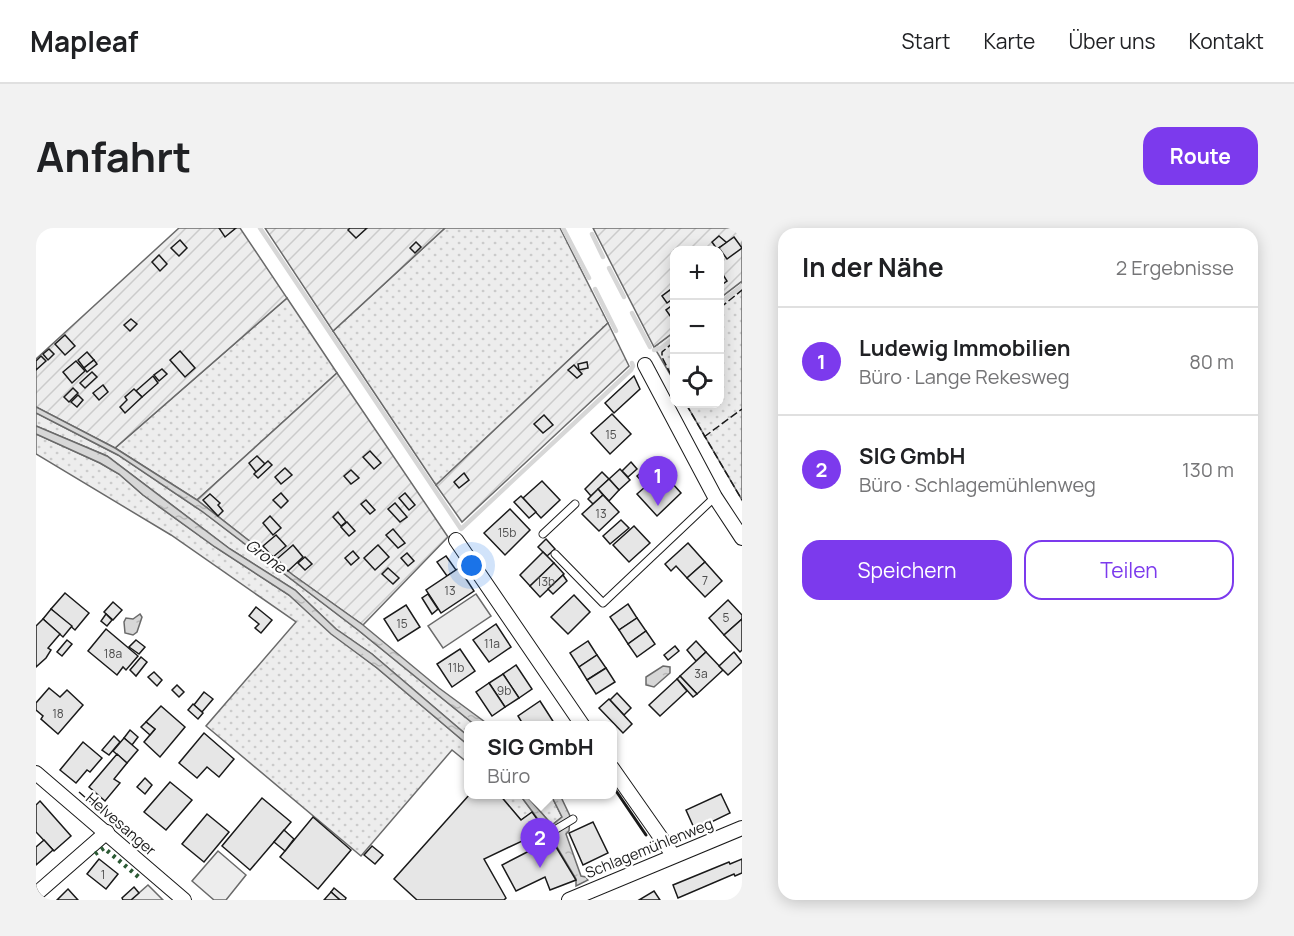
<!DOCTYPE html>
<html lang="de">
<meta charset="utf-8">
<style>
body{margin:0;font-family:Manrope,sans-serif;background:#f2f2f2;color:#202124}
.controls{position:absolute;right:18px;top:18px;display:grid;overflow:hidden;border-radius:12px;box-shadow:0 3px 15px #0003}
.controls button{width:54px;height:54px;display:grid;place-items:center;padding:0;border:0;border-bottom:2px solid #e0e0e0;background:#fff;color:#202124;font:30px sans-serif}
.you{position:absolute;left:436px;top:338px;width:21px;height:21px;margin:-15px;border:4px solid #fff;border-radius:50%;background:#1a73e8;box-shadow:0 0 0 9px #1a73e833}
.badge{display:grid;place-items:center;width:39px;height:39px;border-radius:50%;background:#7c3aed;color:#fff;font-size:20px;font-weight:700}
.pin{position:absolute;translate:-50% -50px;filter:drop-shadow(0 2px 3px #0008)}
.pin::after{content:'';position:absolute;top:32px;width:21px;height:18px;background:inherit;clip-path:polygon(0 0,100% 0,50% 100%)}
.popup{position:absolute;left:428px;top:493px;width:153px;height:78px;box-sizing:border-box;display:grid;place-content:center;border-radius:12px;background:#fff;filter:drop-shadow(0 2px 4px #0005);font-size:20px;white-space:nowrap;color:#757577}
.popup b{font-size:22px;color:#202124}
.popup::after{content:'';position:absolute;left:50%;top:100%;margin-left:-12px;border:12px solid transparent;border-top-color:#fff}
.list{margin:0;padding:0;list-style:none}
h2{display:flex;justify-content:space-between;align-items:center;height:78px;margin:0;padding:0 24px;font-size:26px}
h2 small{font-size:20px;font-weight:400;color:#757577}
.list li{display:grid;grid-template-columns:39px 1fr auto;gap:18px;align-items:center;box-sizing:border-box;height:108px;padding:0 24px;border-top:2px solid #e0e0e0}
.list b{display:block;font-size:22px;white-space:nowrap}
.list p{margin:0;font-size:20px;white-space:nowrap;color:#757577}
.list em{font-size:20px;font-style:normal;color:#757577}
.actions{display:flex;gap:12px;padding:18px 24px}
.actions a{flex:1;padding:14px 0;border:2px solid #7c3aed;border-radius:18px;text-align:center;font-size:21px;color:#7c3aed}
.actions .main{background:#7c3aed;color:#fff}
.icon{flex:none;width:33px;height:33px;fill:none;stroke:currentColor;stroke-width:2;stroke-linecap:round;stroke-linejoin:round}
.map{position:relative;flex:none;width:706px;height:672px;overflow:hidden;border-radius:18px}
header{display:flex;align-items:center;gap:36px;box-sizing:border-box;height:84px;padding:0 30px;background:#fff;border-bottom:2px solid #e0e0e0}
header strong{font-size:28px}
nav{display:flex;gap:33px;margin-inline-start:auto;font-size:21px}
.intro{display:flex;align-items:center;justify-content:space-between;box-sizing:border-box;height:144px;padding:0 36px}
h1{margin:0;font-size:42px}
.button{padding:15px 27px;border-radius:18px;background:#7c3aed;color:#fff;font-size:21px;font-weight:700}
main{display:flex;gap:36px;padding:0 36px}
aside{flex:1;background:#fff;border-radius:18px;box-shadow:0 3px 15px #0003}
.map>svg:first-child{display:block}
.grass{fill:url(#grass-dots);stroke:#6a6a6a;stroke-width:1.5}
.built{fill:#ededed;stroke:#6a6a6a;stroke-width:1.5}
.garden{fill:url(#garden-furrows);stroke:#6a6a6a;stroke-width:1.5}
.water{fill:url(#water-ripples);stroke:#6a6a6a;stroke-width:1.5}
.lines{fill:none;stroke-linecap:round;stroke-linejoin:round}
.stream{stroke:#d7d7d7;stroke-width:4.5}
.building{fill:#e6e6e6;stroke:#1a1a1a;stroke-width:1.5}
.service-casing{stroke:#1a1a1a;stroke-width:9}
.minor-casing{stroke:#1a1a1a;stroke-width:16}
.service{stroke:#fff;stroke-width:7}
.minor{stroke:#fff;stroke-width:14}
.hedge{stroke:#2b5a34;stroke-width:4.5;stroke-dasharray:3 4.5;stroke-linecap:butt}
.fence{stroke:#1a1a1a;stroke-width:1.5;stroke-dasharray:8 3;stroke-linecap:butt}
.wall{stroke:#1a1a1a;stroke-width:3}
.labels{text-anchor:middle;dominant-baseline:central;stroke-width:4.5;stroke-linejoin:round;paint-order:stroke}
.number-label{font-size:12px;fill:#4d4d4d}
.street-label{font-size:15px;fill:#1a1a1a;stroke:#fff}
.water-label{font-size:16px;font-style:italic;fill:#1a1a1a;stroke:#fff}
</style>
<header>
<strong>Mapleaf</strong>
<nav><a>Start</a><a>Karte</a><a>Über uns</a><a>Kontakt</a></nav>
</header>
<div class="intro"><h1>Anfahrt</h1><a class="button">Route</a></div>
<main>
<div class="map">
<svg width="706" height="672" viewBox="0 0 706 672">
<defs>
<pattern id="grass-dots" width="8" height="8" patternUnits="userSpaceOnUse" patternTransform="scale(1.5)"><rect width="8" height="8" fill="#ededed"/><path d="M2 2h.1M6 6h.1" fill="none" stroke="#cbcbcb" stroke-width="1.8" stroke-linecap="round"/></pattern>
<pattern id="garden-furrows" width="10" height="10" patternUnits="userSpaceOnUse" patternTransform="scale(1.5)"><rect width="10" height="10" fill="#ededed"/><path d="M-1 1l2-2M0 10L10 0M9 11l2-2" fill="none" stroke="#cbcbcb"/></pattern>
<pattern id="water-ripples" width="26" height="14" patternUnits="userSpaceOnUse" patternTransform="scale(1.5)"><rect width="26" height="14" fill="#d7d7d7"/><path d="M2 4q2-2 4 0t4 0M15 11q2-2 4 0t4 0" fill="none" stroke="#b8b8b8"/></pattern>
</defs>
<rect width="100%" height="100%" fill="#fff"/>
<g class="grass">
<polygon points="409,0 524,0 572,95 400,257 297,103"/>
<polygon points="706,53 706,272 650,176 684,176 684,70"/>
<polygon points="251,70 301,145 161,272 79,220"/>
<polygon points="638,104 638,153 618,119"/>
<polygon points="0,185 82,227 167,284 322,402 439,497 432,498 432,508 336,426 300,401 259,362 194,321 71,228 0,198"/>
<polygon points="0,206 64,235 83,246 107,267 179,319 253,367 295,405 341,440 432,517 432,535 416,522 325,628 170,498 260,394 135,307 0,226"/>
<polygon points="463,567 484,567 497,584 485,592"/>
<polygon points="490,567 515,567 526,589 516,597"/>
</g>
<g class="built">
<polygon points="440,366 455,388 407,420 392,398"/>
<polygon points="182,623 210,647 190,672 178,672 156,653"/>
<polygon points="112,657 127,672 95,672"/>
</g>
<g class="garden">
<polygon points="143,0 204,0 251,70 79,220 0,179 0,131"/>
<polygon points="229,0 409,0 297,103"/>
<polygon points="557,0 706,0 706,53 684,70 684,22 638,22 638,104 618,119"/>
<polygon points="572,95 593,138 426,294 400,257"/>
<polygon points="301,145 412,309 327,397 257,347 161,272"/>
</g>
<g class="water">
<polygon points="0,179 79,220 161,272 257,347 327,397 403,460 453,497 439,497 322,402 167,284 82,227 0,185"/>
<polygon points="0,198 71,228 194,321 259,362 300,401 336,426 426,503 432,508 432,517 341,440 295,406 253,367 179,319 107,267 83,246 64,235 0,206"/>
<polygon points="104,386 106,389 101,404 97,407 89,405 88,394 90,390 97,391"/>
<polygon points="627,438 634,439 634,445 618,459 610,457 610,449"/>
<polygon points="484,567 490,567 516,597 526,589 515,567 524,567 534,588 533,603 530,606 545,648 550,649 552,652 540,658 540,651 515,609"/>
</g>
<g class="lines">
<g class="stream">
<polyline points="224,0 425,301 595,142 597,138 596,135"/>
<polyline points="527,0 553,50"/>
<polyline points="556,6 567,29"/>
<polyline points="573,40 588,69"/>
<polyline points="559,61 580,103"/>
<polyline points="684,75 706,58"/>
<polyline points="596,85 614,119"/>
<polyline points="618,122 625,120 638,110"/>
</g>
</g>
<g class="building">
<polygon points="183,0 200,0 189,9"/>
<polygon points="314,0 331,0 320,10 312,2"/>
<polygon points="683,8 691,15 681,21 676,14"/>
<polygon points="698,9 706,20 691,31 683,20"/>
<polygon points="144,12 151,20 143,28 135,20"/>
<polygon points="380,14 385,19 379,25 374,20"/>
<polygon points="123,27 131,36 124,43 116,34"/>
<polygon points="684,42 691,53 684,58"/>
<polygon points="634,62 638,70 631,75 626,68"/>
<polygon points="638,76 638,86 635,89 630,82"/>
<polygon points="95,91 101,96 94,103 88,97"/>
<polygon points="29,107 39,118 29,127 19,116"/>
<polygon points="13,121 18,126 12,132 7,126"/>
<polygon points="144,123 159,140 149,149 134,132"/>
<polygon points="51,124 58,132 48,140 42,132"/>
<polygon points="5,128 10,133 0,142 0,133"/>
<polygon points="58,132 61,136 51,144 48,140"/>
<polygon points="40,133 49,143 36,155 27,144"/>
<polygon points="551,134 552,140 543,142 542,136"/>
<polygon points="538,137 546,146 541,150 532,142"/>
<polygon points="126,141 131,146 123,153 118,147"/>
<polygon points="56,144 61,149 49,160 44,155"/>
<polygon points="117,148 122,155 106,169 100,163"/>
<polygon points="598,148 604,161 578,185 569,175"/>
<polygon points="67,157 72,164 63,172 57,165"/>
<polygon points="37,160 42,165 33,174 28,169"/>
<polygon points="98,161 106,169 89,185 84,179 91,172 89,169"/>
<polygon points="42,167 47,172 41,179 35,174"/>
<polygon points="576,186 595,206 574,226 555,205"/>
<polygon points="508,187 517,197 507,205 498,196"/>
<polygon points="334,223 345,235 338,241 327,229"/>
<polygon points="221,228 229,236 220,244 213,235"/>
<polygon points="621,230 630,240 610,258 601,248"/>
<polygon points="232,233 236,237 222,250 218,246"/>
<polygon points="595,234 601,241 592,249 586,243"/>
<polygon points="249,240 256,247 245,256 239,249"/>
<polygon points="584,241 594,252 583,262 573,251"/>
<polygon points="315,242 323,250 315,256 308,248"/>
<polygon points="566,244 573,251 555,268 549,261"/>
<polygon points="626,244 645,265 621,288 601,266"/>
<polygon points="428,245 433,252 423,260 418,254"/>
<polygon points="573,251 583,262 573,273 562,261"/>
<polygon points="506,253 524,272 505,290 487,270"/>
<polygon points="562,261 567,267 557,276 552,271"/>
<polygon points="245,265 252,273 245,280 237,272"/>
<polygon points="369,265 379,277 373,282 363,270"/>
<polygon points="174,266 184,275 182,277 187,283 182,288 167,272"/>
<polygon points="567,267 583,284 563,303 546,286"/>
<polygon points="485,268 500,284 493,290 478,274"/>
<polygon points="330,272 339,282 334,286 325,276"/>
<polygon points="359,275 371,289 364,294 352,281"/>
<polygon points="474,281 494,302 469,327 448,305"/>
<polygon points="302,284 310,294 305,298 297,289"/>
<polygon points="234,288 245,300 237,307 227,295"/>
<polygon points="585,292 593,300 574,316 567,308"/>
<polygon points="311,294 319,303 313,308 305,299"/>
<polygon points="598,298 614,315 593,334 577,317"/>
<polygon points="357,301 369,315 362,320 350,307"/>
<polygon points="240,307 250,318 237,329 227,318"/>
<polygon points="510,311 519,321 511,328 502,319"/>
<polygon points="652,315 669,334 651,350 640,338 635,343 629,336"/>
<polygon points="257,317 267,329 252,343 241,331"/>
<polygon points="342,317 353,329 339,342 328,330"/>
<polygon points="317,323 323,330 315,337 309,330"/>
<polygon points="507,324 518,335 494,358 484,347"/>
<polygon points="371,325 378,333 372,338 365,330"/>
<polygon points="410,328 420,342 411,348 401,334"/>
<polygon points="269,329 276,336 269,342 262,335"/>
<polygon points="669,334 686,353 669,369 651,350"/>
<polygon points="518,335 528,346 504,369 494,358"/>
<polygon points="352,340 363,350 357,356 346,346"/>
<polygon points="423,340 438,363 405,385 390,362"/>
<polygon points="527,347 531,353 517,366 512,361"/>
<polygon points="29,365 53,385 39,402 15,381"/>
<polygon points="392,366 402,381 396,386 386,370"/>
<polygon points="538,367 554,384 532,406 515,389"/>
<polygon points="692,372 706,387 706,391 688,407 673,390"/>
<polygon points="77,374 86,382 77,392 68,384"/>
<polygon points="592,376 601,390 583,402 574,389"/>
<polygon points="370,377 384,399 362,413 348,391"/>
<polygon points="220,379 236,392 225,405 219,400 223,396 213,388"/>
<polygon points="15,381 36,398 27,409 7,391"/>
<polygon points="70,386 76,392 71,398 65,393"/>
<polygon points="601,390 610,403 592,416 583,402"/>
<polygon points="7,391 24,406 12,420 15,422 10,430 0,439 0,398"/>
<polygon points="706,391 706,422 704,424 688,407"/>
<polygon points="460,396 475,419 453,434 437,412"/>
<polygon points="70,401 102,428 90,442 87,439 81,447 52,423"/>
<polygon points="610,403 619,416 601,429 592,416"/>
<polygon points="31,412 36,416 26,428 21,424"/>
<polygon points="100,412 109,419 103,426 93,419"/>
<polygon points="552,413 561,427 543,439 534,425"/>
<polygon points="660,413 670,424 660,433 651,422"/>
<polygon points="639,418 643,423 632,432 628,427"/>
<polygon points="424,421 439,443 416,459 401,436"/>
<polygon points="670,424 687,442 661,466 644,448"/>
<polygon points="698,424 706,434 692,447 683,438"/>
<polygon points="561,427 570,440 551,452 543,439"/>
<polygon points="105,429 111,434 100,448 94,442"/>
<polygon points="480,437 496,461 483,470 467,446"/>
<polygon points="570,440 579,454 560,466 551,452"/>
<polygon points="118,444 126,452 121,458 112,449"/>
<polygon points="467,446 483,470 469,479 453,455"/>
<polygon points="644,448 661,466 657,469 641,451"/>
<polygon points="641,451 651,463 624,488 613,477"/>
<polygon points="453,455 469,479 456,488 440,464"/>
<polygon points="141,457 148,464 143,469 136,462"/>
<polygon points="13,460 24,469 31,462 47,477 22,506 5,491 7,488 0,482 0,475"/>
<polygon points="168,464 177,471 166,484 158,477"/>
<polygon points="581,465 595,480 588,487 574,472"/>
<polygon points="573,471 596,496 587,505 563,480"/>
<polygon points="504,473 513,487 520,498 488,498 482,488"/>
<polygon points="157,476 167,485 162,491 152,482"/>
<polygon points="125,478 149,499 124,529 108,514 119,501 110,494"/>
<polygon points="110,494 119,501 114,507 105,499"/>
<polygon points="94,502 102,509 96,517 88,510"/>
<polygon points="168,505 198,531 183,549 171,539 161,550 143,535"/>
<polygon points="78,508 84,514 73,527 66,522"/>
<polygon points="88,510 102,522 91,535 77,523"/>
<polygon points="47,514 66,530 54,544 51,542 40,555 24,542"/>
<polygon points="81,526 91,535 78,551 84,555 69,573 53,559"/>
<polygon points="109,550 116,557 109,566 101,559"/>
<polygon points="134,554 156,572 130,602 108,584"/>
<polygon points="434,566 463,566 485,592 496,584 514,609 497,621 486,613 448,631 470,670 468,672 381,672 358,651"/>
<polygon points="685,566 694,585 659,602 650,582"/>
<polygon points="226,570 255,594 214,642 186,618"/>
<polygon points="4,573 35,608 18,623 0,604 0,577"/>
<polygon points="171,586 193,604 168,634 146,616"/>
<polygon points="277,589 315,622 282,661 244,629"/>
<polygon points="557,594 572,625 547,637 533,605"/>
<polygon points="248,602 258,611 249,623 238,614"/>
<polygon points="514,609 540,652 514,662 509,649 480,663 466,637 497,621"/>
<polygon points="8,612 17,622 0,637 0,619"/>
<polygon points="336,618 347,627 339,636 328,627"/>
<polygon points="63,631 82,646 70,661 51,646"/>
<polygon points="706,631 706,645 699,648 698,646 642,670 637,657 693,634 694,636"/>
<polygon points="98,659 103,665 95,672 87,672 86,670"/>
<polygon points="298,660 310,670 309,672 304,672 295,664"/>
<polygon points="32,661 42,672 21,672"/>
<polygon points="618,663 624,672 603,672"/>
<polygon points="295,664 304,672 288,672"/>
</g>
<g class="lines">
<defs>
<g id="service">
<polyline points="507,306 539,276"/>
<polyline points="519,326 567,375 679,269"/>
<polyline points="512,606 537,591"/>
</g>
<g id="minor">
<polyline points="609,137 679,269 706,310"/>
<polyline points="420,312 547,498"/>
<polyline points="576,540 637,627"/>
<polyline points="0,545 148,672"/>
<polyline points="0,666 71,604"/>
<polyline points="533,672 706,600"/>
</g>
</defs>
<use href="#service" class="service-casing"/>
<use href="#minor" class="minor-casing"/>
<use href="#service" class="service"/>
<use href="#minor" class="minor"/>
<g class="hedge">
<polyline points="82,597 109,620"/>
<polyline points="59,626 68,620 105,651"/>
</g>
<g class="fence">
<polyline points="684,80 706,62"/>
<polyline points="638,114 626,124 626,129 638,153"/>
<polyline points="650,176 706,272"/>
<polyline points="668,209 706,181"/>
<polyline points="43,564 59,578"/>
<polyline points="72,588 82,597"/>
</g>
<polyline class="wall" points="576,557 610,607"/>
</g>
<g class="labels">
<g class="number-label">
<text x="575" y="206">15</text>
<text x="565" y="285">13</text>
<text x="471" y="304">15b</text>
<text x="669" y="352">7</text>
<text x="510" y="353">13b</text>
<text x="414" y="362">13</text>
<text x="690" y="389">5</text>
<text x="366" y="395">15</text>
<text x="456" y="415">11a</text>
<text x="77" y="425">18a</text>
<text x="420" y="439">11b</text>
<text x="665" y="445">3a</text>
<text x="468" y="462">9b</text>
<text x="22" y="485">18</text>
<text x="67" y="646">1</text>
</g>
<g class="street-label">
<text transform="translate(85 596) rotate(41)">Helvesanger</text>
<text transform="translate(613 620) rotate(-22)">Schlagemühlenweg</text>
</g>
<g class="water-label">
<text transform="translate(230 328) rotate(37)">Grone</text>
</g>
</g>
</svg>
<div class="controls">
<button>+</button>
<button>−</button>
<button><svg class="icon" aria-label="locate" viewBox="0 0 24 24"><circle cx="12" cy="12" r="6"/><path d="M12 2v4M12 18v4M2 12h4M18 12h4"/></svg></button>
</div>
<div class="you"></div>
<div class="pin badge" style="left:622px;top:278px">1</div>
<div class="pin badge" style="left:504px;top:640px">2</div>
<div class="popup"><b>SIG GmbH</b>Büro</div>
</div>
<aside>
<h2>In der Nähe<small>2 Ergebnisse</small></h2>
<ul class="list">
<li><span class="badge">1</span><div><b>Ludewig Immobilien</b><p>Büro · Lange Rekesweg</p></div><em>80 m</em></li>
<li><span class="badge">2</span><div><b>SIG GmbH</b><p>Büro · Schlagemühlenweg</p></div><em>130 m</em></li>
</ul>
<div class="actions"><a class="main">Speichern</a><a>Teilen</a></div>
</aside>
</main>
